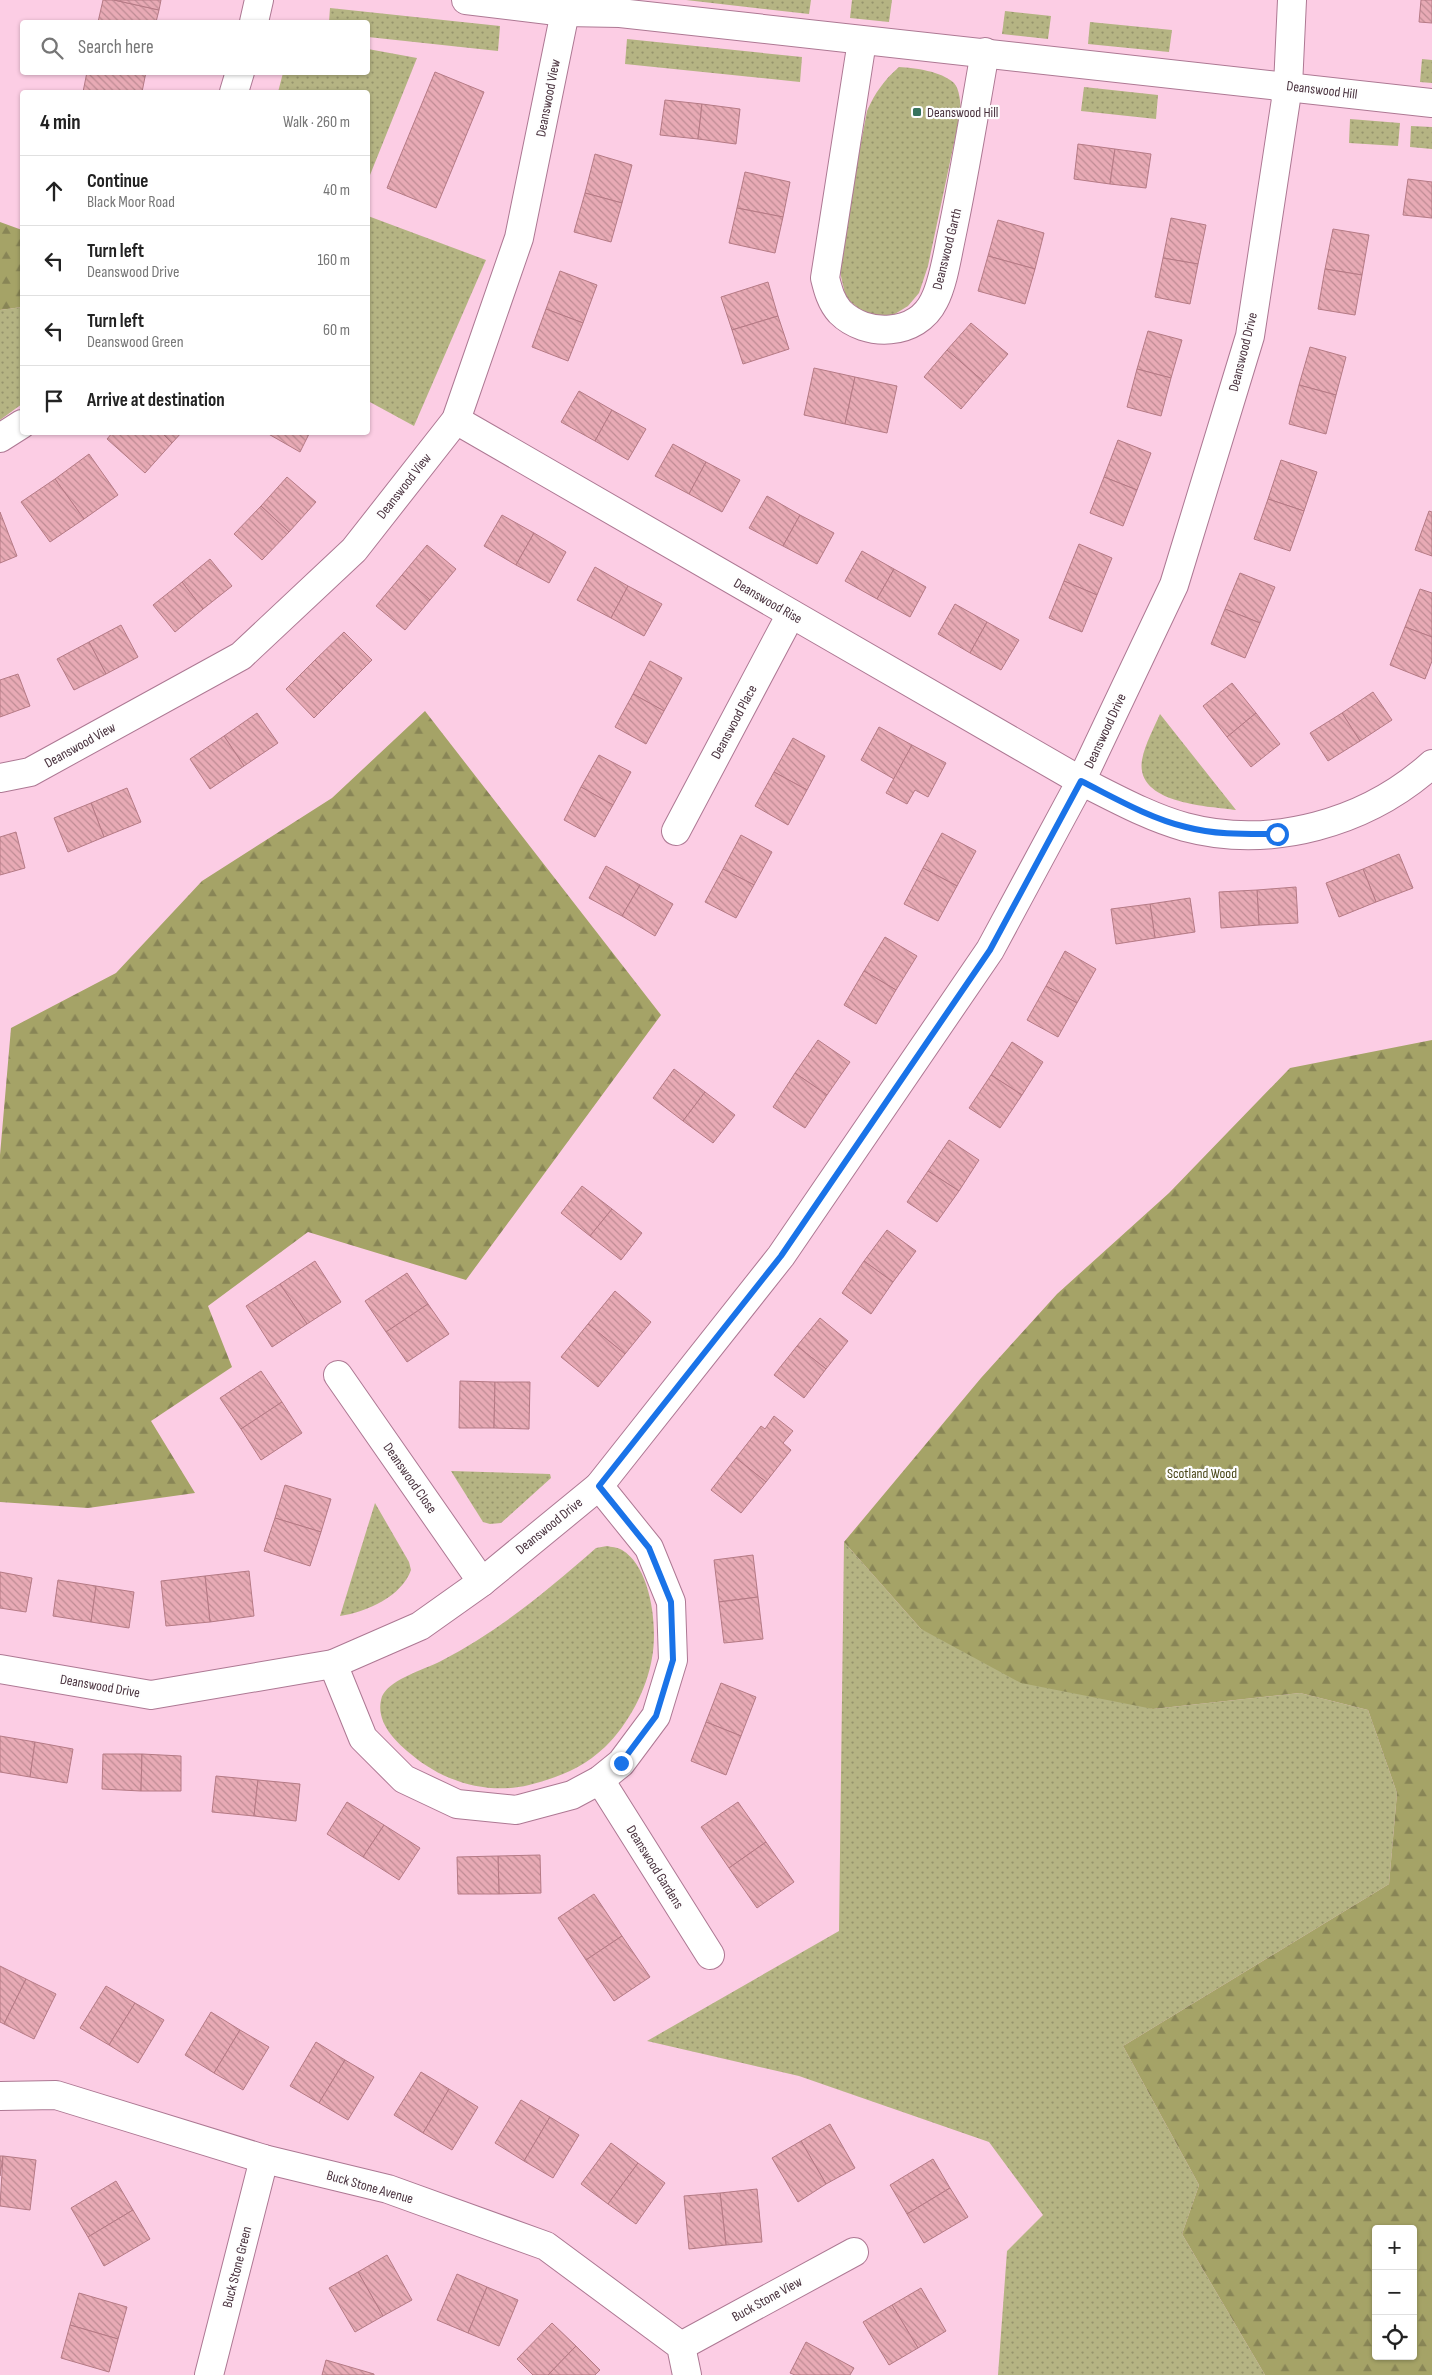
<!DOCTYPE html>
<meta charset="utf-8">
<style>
body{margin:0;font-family:"Sofia Sans Condensed",sans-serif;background:#f6f6f6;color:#222}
.controls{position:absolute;right:15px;bottom:15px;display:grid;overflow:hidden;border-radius:5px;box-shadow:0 1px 4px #0004}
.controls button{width:45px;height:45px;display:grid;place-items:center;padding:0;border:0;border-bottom:1px solid #e0e0e0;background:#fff;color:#222;font:25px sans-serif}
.stop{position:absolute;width:15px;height:15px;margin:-11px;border:4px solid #1a73e8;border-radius:50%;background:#fff}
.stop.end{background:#1a73e8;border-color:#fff;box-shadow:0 1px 5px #0008}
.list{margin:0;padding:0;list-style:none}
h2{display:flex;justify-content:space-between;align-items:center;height:65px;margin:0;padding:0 20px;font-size:21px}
h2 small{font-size:16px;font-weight:400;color:#767676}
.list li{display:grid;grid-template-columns:32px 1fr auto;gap:15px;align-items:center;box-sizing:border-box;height:70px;padding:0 20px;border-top:1px solid #e0e0e0}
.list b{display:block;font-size:19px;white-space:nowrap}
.list p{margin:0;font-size:16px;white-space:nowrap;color:#767676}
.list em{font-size:16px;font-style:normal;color:#767676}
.icon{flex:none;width:28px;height:28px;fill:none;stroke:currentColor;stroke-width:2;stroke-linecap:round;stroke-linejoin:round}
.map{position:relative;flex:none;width:1432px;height:2375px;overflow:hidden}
.search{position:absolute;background:#fff;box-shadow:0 1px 4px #0004;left:20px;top:20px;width:350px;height:55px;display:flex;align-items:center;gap:12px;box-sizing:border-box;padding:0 18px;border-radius:5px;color:#767676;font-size:19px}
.panel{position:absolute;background:#fff;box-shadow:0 1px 4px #0004;left:20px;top:90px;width:350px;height:345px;border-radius:5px}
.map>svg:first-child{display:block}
.grass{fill:url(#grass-dots)}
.forest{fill:url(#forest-firs);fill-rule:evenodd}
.building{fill:url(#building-back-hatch);stroke:#b57a85}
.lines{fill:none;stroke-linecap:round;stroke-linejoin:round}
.minor-casing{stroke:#ad7893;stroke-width:30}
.minor{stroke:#fff;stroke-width:28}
.route{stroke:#1a73e8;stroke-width:6}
.poi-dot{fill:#37735d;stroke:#fefefe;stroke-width:2}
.labels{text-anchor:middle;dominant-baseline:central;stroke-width:4.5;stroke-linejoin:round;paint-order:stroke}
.street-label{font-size:14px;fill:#48313d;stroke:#fefefe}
.poi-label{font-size:14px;fill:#48313d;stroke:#fefefe;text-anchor:start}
.park-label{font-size:14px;fill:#484617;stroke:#fefefe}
</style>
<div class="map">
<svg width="1432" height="2375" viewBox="0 0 1432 2375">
<defs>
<pattern id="grass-dots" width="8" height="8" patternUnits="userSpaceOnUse" patternTransform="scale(1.25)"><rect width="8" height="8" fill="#b5b483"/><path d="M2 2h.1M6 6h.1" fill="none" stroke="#95936c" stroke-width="1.8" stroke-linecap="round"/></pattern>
<pattern id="forest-firs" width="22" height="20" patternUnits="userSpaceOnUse" patternTransform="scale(1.25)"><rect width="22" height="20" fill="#a5a367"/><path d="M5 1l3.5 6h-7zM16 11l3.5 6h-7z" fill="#888556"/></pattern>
<pattern id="building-back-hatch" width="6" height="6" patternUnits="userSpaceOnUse" patternTransform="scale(1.25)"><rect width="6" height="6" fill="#e8aab5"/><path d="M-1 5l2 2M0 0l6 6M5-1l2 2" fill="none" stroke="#be8b94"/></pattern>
</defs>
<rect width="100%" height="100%" fill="#fccde4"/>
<g class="grass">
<polygon points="686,0 811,0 809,14"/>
<polygon points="852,0 892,0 889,22 850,18"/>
<polygon points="330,8 500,26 498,51 368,37 368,22 329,22"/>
<polygon points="1005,11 1051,16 1048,39 1002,34"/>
<polygon points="1090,22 1172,30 1169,52 1088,44"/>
<polygon points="627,39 802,57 800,82 625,64"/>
<polygon points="368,49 417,58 368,180 368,92 278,92 283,73 368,72"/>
<polygon points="1422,59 1432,60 1432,83 1420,82"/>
<path d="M899 67C915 68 941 71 954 83 960 90 960 102 961 110L928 266 919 293 908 306 890 317H877L863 312 846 298 840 272 841 248 867 111C875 93 884 80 899 67Z"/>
<polygon points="1084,87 1158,95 1156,119 1081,111"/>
<polygon points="1350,119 1400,123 1398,146 1349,143"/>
<polygon points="1411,126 1432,127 1432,149 1410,147"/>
<polygon points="368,216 486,260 414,426 368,401"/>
<polygon points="22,307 22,404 0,420 0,310"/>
<path d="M1160 714 1236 810C1208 806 1135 804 1142 760 1145 744 1154 728 1160 714Z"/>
<polygon points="451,1471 550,1474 551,1478 501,1523 490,1524 483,1522"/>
<path d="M375 1503 409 1562 411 1570C402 1596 367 1612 340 1616Z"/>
<polygon points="844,1542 921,1629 1153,1709 1300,1693 1368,1710 1397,1793 1389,1884 1123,2046 1199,2185 1182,2234 1265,2375 998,2375 1007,2251 1043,2215 989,2142 799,2076 647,2041 839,1931"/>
<path d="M607 1546C611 1547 617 1547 622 1550 651 1567 658 1627 652 1658 647 1689 628 1725 605 1747 583 1768 557 1778 529 1785 488 1795 444 1782 412 1755 396 1742 376 1723 381 1700 385 1680 424 1670 441 1661 499 1631 547 1591 596 1548Z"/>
</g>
<g class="forest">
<polygon points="0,222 22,230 22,307 0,310"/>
<polygon points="425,711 661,1015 466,1280 308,1232 208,1306 232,1367 151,1421 195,1493 88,1508 0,1502 0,1155 11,1028 116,973 202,881 332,798"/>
<path d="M1432 1040V2375H1265L1182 2234 1199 2185 1123 2046 1389 1884 1397 1793 1368 1710 1300 1693 1153 1709 1021 1683 921 1629 844 1542 981 1378 1057 1294 1169 1193 1290 1068ZM1376 2229H1413V2356H1376Z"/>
</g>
<g class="building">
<polygon points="103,0 114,0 159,10 156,22 98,22"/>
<polygon points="114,0 161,0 159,10"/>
<polygon points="1421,0 1432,0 1432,23 1419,22"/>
<polygon points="87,72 146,72 142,92 83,92"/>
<polygon points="435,72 484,92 436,208 387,188"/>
<polygon points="665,100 702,104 698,139 660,135"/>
<polygon points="702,104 740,109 736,144 698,139"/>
<polygon points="1078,144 1115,149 1110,184 1074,179"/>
<polygon points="1115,149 1151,154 1146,188 1110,184"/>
<polygon points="595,154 632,165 622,203 585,193"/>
<polygon points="745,172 790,182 783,217 737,208"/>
<polygon points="1408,179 1432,182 1432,218 1403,215"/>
<polygon points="585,193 622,203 611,242 574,232"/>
<polygon points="737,208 783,217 775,253 729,243"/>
<polygon points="1171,218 1206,225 1198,264 1163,258"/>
<polygon points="998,220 1044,233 1035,269 988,256"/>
<polygon points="1333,229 1369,235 1362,275 1325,269"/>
<polygon points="988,256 1035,269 1025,304 978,291"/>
<polygon points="1163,258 1198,264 1190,304 1155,297"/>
<polygon points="1325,269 1362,275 1355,315 1318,309"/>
<polygon points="560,271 597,285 583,323 546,309"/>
<polygon points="768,282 778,316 732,330 721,297"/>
<polygon points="546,309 583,323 568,361 532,347"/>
<polygon points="778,316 789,349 743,364 732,330"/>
<polygon points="971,323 1008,354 984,382 947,350"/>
<polygon points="1148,331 1182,340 1171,378 1137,369"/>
<polygon points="1310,347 1346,357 1336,395 1299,385"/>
<polygon points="947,350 984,382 961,409 924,377"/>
<polygon points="814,368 855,377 845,424 804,415"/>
<polygon points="1137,369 1171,378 1161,416 1127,407"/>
<polygon points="855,377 897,386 887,433 845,424"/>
<polygon points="1299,385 1336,395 1326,434 1289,424"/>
<polygon points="579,391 612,410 595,441 561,422"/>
<polygon points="612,410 646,429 628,460 595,441"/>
<polygon points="113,432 161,432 172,443 145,473 107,439"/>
<polygon points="161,432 182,432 172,443"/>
<polygon points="265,432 310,432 300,452"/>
<polygon points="1118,440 1151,453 1137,490 1104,477"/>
<polygon points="673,444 706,462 689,494 655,476"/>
<polygon points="89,454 118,495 84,519 55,479"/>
<polygon points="1281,460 1317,472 1304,511 1268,499"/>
<polygon points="706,462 740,480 722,512 689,494"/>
<polygon points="287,477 316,502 289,532 261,506"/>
<polygon points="1104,477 1137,490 1123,526 1090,513"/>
<polygon points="55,479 84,519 50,542 21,502"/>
<polygon points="767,496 800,515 783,546 749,528"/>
<polygon points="1268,499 1304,511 1290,551 1254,539"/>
<polygon points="261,506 289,532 262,560 234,534"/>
<polygon points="1429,511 1432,512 1432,556 1415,550"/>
<polygon points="0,512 17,556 0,563"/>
<polygon points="502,515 534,533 516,565 484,546"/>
<polygon points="800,515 834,533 817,564 783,546"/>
<polygon points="534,533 566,552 549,583 516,565"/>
<polygon points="1079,544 1112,558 1097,595 1064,581"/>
<polygon points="427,545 456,569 430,600 402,575"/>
<polygon points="862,551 894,569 877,599 845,581"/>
<polygon points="210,559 232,586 203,609 182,582"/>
<polygon points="595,567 628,586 611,618 577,600"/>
<polygon points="894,569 926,587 910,617 877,599"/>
<polygon points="1240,573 1275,587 1260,623 1225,609"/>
<polygon points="402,575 430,600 405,630 376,606"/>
<polygon points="1064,581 1097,595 1082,632 1049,618"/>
<polygon points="182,582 203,609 175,632 153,605"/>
<polygon points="628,586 662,604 644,636 611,618"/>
<polygon points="1420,589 1432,593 1432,637 1405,627"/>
<polygon points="955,604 987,622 970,653 938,634"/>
<polygon points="1225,609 1260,623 1245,658 1211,644"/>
<polygon points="987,622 1019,640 1001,670 970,653"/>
<polygon points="121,625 138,657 106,674 89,642"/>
<polygon points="1405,627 1432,637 1432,661 1425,679 1390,665"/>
<polygon points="344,632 372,660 343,689 315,660"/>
<polygon points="89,642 106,674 74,690 57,659"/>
<polygon points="315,660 343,689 314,718 286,689"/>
<polygon points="650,661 682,678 664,711 633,694"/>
<polygon points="18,674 30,706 0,717 0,680"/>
<polygon points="1232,683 1256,713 1227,737 1203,706"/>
<polygon points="1373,692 1392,720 1360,741 1342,713"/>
<polygon points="633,694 664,711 646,744 615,727"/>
<polygon points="257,713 278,743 244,766 224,736"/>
<polygon points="1256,713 1280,744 1251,767 1227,737"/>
<polygon points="1342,713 1360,741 1328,761 1310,733"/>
<polygon points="879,727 912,745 894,779 861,760"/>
<polygon points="224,736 244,766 210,789 190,759"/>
<polygon points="793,738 825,756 807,790 774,772"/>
<polygon points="912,745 946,763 928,797 915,790 907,804 886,793"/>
<polygon points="599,755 631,772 613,805 581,787"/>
<polygon points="774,772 807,790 788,825 755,806"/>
<polygon points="581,787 613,805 595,837 564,820"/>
<polygon points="127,788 141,822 104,837 91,803"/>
<polygon points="91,803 104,837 68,852 54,818"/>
<polygon points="16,832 25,868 0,875 0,837"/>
<polygon points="942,833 976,851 957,886 923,868"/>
<polygon points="741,835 772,852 754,885 723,869"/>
<polygon points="1399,854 1413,888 1376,902 1363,869"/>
<polygon points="606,866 640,885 622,916 589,898"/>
<polygon points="923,868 957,886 938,921 904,904"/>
<polygon points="723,869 754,885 736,918 705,902"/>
<polygon points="1363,869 1376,902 1339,917 1326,883"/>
<polygon points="640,885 673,904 655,936 622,916"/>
<polygon points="1296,887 1298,923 1259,925 1257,890"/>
<polygon points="1257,890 1259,925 1221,928 1219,892"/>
<polygon points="1190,898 1195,932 1155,938 1150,904"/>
<polygon points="1150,904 1155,938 1116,944 1111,909"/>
<polygon points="885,937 917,956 896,990 864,971"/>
<polygon points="1065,951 1096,969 1077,1003 1046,986"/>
<polygon points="864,971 896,990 876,1024 844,1005"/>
<polygon points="1046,986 1077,1003 1058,1037 1027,1020"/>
<polygon points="818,1040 850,1062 827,1095 795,1073"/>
<polygon points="1012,1042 1043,1062 1022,1095 991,1075"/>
<polygon points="674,1069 705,1092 683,1121 653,1098"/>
<polygon points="795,1073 827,1095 805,1128 773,1107"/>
<polygon points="991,1075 1022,1095 1000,1128 969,1108"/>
<polygon points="705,1092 735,1115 713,1143 683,1121"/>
<polygon points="949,1140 979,1160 959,1191 928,1171"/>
<polygon points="928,1171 959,1191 937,1222 907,1202"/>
<polygon points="582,1186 612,1209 590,1236 561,1213"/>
<polygon points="612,1209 642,1233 621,1260 590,1236"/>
<polygon points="887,1230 916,1251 893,1282 864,1261"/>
<polygon points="315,1261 341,1302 307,1324 280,1284"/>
<polygon points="864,1261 893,1282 871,1314 842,1293"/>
<polygon points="407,1273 428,1304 386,1332 365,1301"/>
<polygon points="280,1284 307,1324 272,1347 246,1306"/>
<polygon points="615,1291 651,1322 625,1354 588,1324"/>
<polygon points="428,1304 449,1334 407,1362 386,1332"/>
<polygon points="820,1318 848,1341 826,1369 797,1346"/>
<polygon points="588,1324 625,1354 598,1387 561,1357"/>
<polygon points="797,1346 826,1369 804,1398 774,1375"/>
<polygon points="261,1371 282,1402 241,1429 220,1398"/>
<polygon points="460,1381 495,1382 494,1428 459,1428"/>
<polygon points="495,1382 530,1382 529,1429 494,1428"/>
<polygon points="282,1402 302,1433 261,1460 241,1429"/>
<polygon points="774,1416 793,1431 783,1443 791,1450 766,1482 736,1458 761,1426 765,1429"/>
<polygon points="736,1458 766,1482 741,1513 711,1490"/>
<polygon points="285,1485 331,1499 321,1532 275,1518"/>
<polygon points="275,1518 321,1532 310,1566 264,1551"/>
<polygon points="753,1555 758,1597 719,1602 714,1560"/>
<polygon points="249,1571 254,1616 210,1622 205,1576"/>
<polygon points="0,1572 32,1578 26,1612 0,1608"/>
<polygon points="205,1576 210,1622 166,1626 161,1581"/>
<polygon points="58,1580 96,1586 91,1622 53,1616"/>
<polygon points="96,1586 134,1592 129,1628 91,1622"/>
<polygon points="758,1597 763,1639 724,1643 719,1602"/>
<polygon points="721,1683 756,1697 741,1736 706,1722"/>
<polygon points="706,1722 741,1736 726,1775 691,1761"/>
<polygon points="0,1736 35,1742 30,1777 0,1772"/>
<polygon points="35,1742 73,1749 67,1783 30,1777"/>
<polygon points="103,1754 142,1754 141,1791 102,1789"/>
<polygon points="142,1754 181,1756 181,1791 141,1791"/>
<polygon points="216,1776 258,1780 254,1816 212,1812"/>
<polygon points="258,1780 300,1784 296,1821 254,1816"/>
<polygon points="347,1802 384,1825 363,1857 327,1834"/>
<polygon points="738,1802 766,1842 729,1868 701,1827"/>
<polygon points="384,1825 420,1848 399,1880 363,1857"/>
<polygon points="766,1842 794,1882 757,1908 729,1868"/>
<polygon points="540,1855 541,1893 499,1894 498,1856"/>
<polygon points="498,1856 499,1894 458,1894 457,1857"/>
<polygon points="594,1894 622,1936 586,1960 558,1918"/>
<polygon points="622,1936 650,1977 614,2001 586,1960"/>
<polygon points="0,1966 26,1979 4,2024 0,2022"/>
<polygon points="26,1979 56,1994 34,2039 4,2024"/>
<polygon points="106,1986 135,2003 109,2045 80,2028"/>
<polygon points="135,2003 164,2020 138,2063 109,2045"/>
<polygon points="211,2012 240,2030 214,2073 185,2055"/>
<polygon points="240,2030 269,2047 243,2090 214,2073"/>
<polygon points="316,2042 345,2060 319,2103 290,2086"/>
<polygon points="345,2060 374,2077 348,2120 319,2103"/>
<polygon points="421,2072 449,2089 423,2133 394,2115"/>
<polygon points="449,2089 478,2107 452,2150 423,2133"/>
<polygon points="521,2100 550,2117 524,2161 495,2143"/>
<polygon points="550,2117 579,2135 553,2178 524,2161"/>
<polygon points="830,2124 855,2168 826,2184 801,2141"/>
<polygon points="801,2141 826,2184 798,2202 772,2158"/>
<polygon points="611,2143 638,2163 608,2204 581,2184"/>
<polygon points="0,2156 3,2156 0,2176"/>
<polygon points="3,2156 36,2160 30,2210 0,2206"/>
<polygon points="933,2159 950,2188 907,2214 890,2185"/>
<polygon points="638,2163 665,2183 636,2224 608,2204"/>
<polygon points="116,2181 133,2210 88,2237 71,2208"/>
<polygon points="950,2188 968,2217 924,2243 907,2214"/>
<polygon points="757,2189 762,2242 726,2245 720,2193"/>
<polygon points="720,2193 726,2245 689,2249 684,2196"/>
<polygon points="133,2210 150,2239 104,2266 88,2237"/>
<polygon points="387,2255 412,2300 383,2316 358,2272"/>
<polygon points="358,2272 383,2316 355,2332 329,2288"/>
<polygon points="457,2274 487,2287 468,2333 437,2320"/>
<polygon points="487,2287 518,2300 499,2346 468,2333"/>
<polygon points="921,2288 946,2331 918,2348 892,2305"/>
<polygon points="79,2293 127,2307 118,2339 70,2325"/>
<polygon points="892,2305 918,2348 889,2365 863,2322"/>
<polygon points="552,2323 576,2346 548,2375 533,2375 517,2359"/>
<polygon points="70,2325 118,2339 109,2372 61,2358"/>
<polygon points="806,2342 854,2368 850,2375 795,2375 790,2373"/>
<polygon points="576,2346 600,2370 595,2375 548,2375"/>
<polygon points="326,2360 374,2374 374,2375 322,2375"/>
</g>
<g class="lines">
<defs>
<g id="minor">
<polyline points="466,0 565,12 620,13 1432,103"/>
<polyline points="254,22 259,0"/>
<path d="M862 41 825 278C828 290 831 302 840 312 866 338 917 336 934 301 943 284 947 257 951 238 964 177 974 114 985 52"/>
<polyline points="234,92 240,72"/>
<path d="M456 420 1081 781C1115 798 1149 817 1185 827 1271 850 1367 823 1432 764"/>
<polyline points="0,438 22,424"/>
<polyline points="0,778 30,772 241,656 354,550 456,420 519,238 565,12"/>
<polyline points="676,831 791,614"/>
<polyline points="338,1375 482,1582"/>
<polyline points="333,1664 363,1738 404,1779 457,1804 516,1810 572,1795 600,1780 621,1763 656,1716 673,1660 671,1602 649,1548 599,1486"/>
<polyline points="0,1669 151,1695 333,1664 420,1626 482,1582 599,1486 781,1256 990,950 1081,781 1174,585 1250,336 1288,86 1292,0"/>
<polyline points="600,1780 710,1955"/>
<polyline points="0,2096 56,2095 264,2159 388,2189 546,2246 681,2346 687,2375"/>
<polyline points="681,2346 854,2252"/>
<polyline points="209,2375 264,2159"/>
</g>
</defs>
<use href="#minor" class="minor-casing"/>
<use href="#minor" class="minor"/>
</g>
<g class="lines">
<path class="route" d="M621 1763 656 1716 673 1660 671 1602 649 1548 599 1486 781 1256 990 950 1081 781C1115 798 1149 818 1186 827 1216 835 1247 834 1277 834"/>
</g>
<rect class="poi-dot" x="912" y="107" width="10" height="10" rx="2.5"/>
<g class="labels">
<g class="street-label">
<text transform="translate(1322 90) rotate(7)">Deanswood Hill</text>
<text transform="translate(548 98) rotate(-79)">Deanswood View</text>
<text transform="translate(947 249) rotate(-76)">Deanswood Garth</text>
<text transform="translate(1243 352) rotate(-76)">Deanswood Drive</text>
<text transform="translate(404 486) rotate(-52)">Deanswood View</text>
<text transform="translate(768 601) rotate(30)">Deanswood Rise</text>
<text transform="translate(734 722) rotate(-62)">Deanswood Place</text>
<text transform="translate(1105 731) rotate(-65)">Deanswood Drive</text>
<text transform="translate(80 745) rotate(-29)">Deanswood View</text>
<text transform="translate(410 1478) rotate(55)">Deanswood Close</text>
<text transform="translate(549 1526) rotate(-39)">Deanswood Drive</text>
<text transform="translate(100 1686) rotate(10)">Deanswood Drive</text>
<text transform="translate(655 1867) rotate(58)">Deanswood Gardens</text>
<text transform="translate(370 2187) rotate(16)">Buck Stone Avenue</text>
<text transform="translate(237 2267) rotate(-76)">Buck Stone Green</text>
<text transform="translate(767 2299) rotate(-29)">Buck Stone View</text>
</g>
<g class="poi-label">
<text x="927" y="112">Deanswood Hill</text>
</g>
<g class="park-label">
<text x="1202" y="1473">Scotland Wood</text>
</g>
</g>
</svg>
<div class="controls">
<button>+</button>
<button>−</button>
<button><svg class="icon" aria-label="locate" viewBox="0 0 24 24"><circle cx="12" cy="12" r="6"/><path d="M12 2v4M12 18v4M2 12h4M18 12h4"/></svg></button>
</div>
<div class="stop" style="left:1277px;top:834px"></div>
<div class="stop end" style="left:621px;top:1763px"></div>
<div class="search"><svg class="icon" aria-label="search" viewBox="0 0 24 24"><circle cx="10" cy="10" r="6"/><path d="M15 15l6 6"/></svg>Search here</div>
<section class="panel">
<h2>4 min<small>Walk · 260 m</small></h2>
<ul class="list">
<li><svg class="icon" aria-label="ahead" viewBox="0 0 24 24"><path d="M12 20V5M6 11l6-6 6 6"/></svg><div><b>Continue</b><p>Black Moor Road</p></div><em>40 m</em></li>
<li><svg class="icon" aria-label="left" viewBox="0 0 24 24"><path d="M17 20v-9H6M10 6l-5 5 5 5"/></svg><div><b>Turn left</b><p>Deanswood Drive</p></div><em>160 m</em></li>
<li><svg class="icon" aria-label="left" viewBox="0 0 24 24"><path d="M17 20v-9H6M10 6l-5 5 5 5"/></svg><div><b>Turn left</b><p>Deanswood Green</p></div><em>60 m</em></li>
<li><svg class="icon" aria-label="arrive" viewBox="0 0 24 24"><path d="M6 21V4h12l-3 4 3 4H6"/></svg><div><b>Arrive at destination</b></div></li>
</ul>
</section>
</div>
